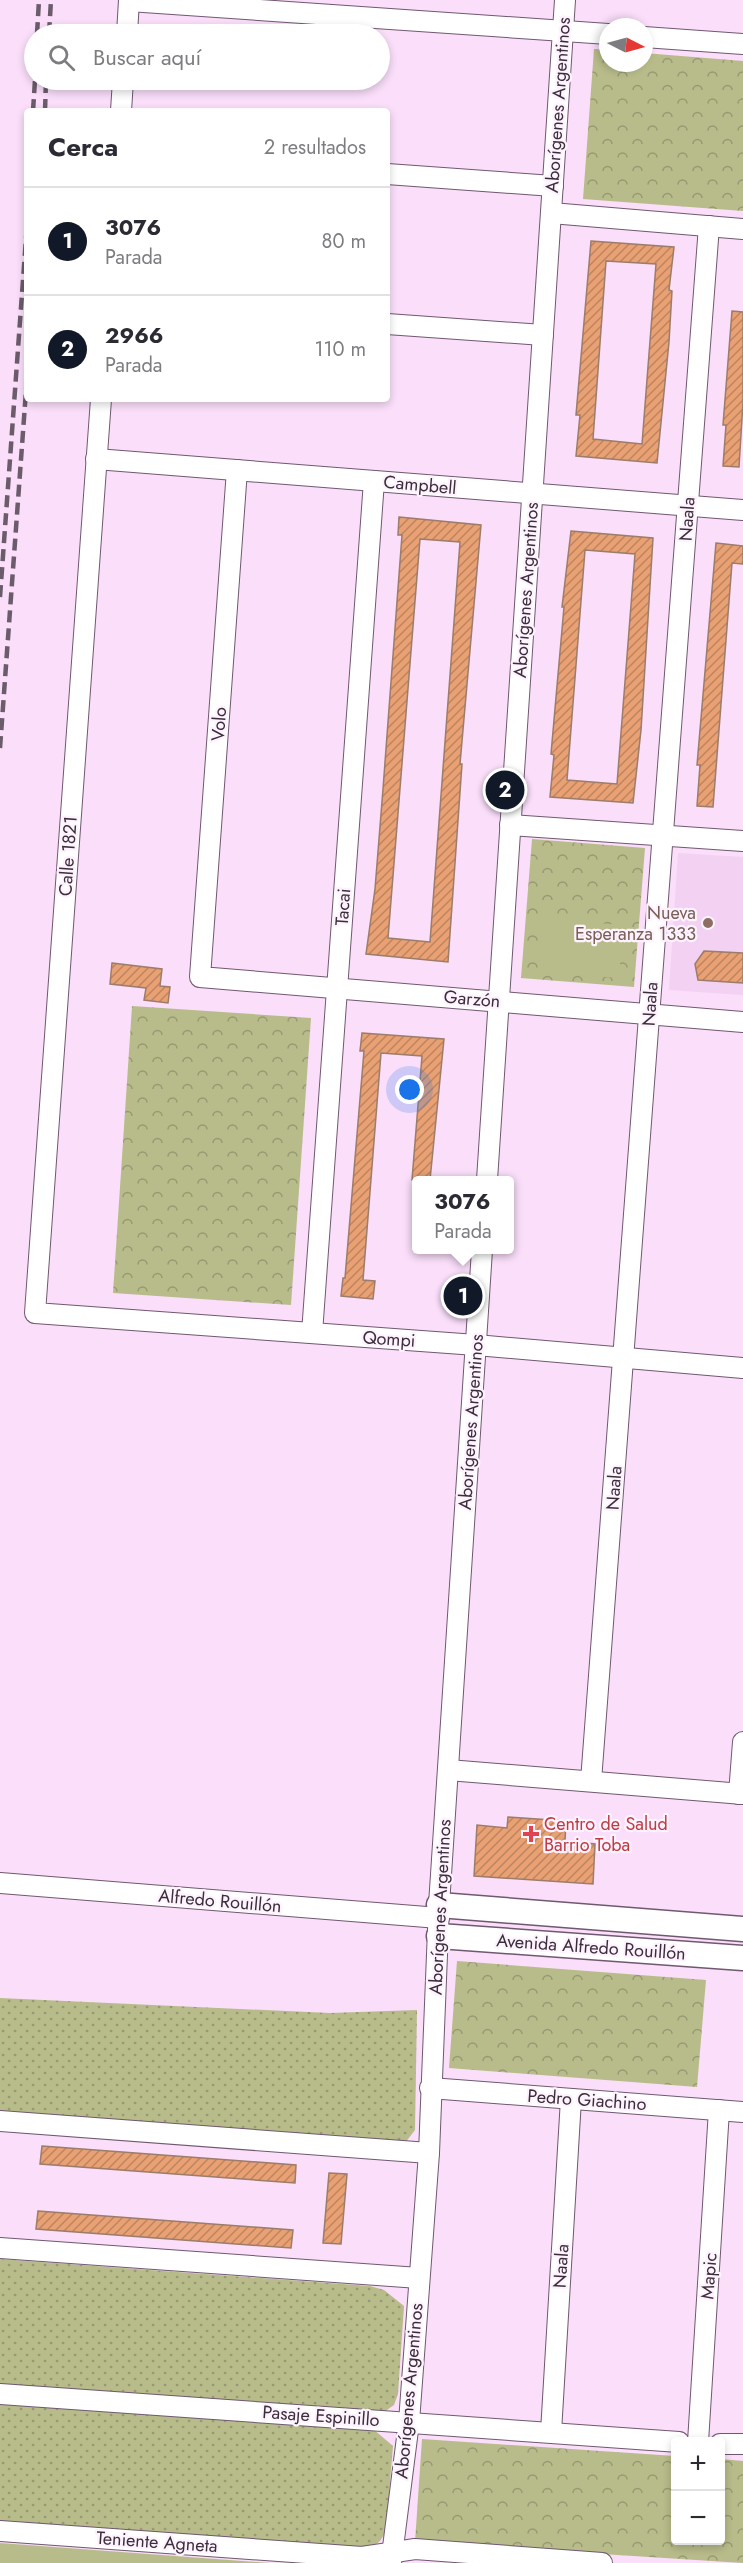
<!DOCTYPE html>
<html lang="es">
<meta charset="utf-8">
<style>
body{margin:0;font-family:Jost,sans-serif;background:#f2f2f3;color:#2b2b33}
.controls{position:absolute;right:18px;bottom:18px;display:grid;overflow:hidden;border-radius:6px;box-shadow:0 3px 9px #0003}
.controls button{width:54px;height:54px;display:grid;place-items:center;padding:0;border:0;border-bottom:2px solid #e1e1e2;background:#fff;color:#2b2b33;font:30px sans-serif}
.compass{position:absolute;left:599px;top:18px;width:54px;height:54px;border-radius:50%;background:#fff;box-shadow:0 3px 9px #0003;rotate:96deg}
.you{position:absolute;left:410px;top:1090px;width:21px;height:21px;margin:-15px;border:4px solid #fff;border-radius:50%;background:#1a73e8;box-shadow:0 0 0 9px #1a73e833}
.badge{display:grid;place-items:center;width:39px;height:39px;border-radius:50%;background:#111827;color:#fff;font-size:20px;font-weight:700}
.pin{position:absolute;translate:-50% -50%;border:3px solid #fff;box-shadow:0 2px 6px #0006}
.popup{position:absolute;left:412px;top:1176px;width:102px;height:78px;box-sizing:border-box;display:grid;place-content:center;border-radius:6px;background:#fff;filter:drop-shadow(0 2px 4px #0005);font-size:20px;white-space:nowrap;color:#7c7c81}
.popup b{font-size:22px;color:#2b2b33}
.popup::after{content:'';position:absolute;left:50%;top:100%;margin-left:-12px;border:12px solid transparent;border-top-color:#fff}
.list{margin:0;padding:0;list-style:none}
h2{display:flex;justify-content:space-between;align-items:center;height:78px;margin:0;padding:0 24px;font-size:26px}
h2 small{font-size:20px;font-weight:400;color:#7c7c81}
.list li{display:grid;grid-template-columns:39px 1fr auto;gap:18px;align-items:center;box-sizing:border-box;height:108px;padding:0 24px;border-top:2px solid #e1e1e2}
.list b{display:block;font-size:22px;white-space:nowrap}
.list p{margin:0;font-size:20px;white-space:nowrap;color:#7c7c81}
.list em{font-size:20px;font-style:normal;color:#7c7c81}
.icon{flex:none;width:33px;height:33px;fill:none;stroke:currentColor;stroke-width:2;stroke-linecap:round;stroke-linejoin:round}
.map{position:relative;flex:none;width:743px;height:2563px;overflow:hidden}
.search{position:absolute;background:#fff;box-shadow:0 3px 9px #0003;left:24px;top:24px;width:366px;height:66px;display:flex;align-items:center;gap:15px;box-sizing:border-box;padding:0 21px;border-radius:33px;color:#7c7c81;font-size:22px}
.panel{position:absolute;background:#fff;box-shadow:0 3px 9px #0003;left:24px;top:108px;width:366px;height:294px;border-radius:6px}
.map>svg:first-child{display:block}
.built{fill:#f2d1f3}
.grass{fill:url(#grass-dots)}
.forest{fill:url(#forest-crowns)}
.garden{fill:#b8bc8a}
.building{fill:url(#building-hatch);stroke:#9c7c6a;stroke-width:1.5;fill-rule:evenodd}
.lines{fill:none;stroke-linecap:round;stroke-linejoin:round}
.minor-casing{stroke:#705870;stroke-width:22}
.tertiary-casing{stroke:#705870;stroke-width:27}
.minor{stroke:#fff;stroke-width:20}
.tertiary{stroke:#fff;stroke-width:24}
.rail{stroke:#6b5c6b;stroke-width:4.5;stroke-dasharray:12 6;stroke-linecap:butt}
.education-dot{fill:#8d6e63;stroke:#fdf2fd;stroke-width:2}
.health-dot{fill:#e0444e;stroke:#fdf2fd;stroke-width:2}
.labels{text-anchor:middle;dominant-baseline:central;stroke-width:4.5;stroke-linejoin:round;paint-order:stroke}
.street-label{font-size:18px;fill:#392e39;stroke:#fdf2fd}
.education-label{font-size:18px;fill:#785e54;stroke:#fdf2fd;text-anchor:end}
.health-label{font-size:18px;fill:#be3a42;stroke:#fdf2fd;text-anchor:start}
</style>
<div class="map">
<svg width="743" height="2563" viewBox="0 0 743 2563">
<defs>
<pattern id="grass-dots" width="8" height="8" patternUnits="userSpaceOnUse" patternTransform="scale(1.5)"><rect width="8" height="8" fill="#b8bc8a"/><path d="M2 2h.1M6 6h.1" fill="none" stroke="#979972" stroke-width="1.8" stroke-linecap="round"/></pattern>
<pattern id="forest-crowns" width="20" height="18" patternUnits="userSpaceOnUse" patternTransform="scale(1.5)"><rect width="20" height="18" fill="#b8bc8a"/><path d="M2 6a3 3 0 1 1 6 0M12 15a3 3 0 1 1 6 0" fill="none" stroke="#979972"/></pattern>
<pattern id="building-hatch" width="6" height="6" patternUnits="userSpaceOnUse" patternTransform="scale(1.5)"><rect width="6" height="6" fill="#e9a174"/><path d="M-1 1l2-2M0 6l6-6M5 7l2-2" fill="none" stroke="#be8460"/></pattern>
</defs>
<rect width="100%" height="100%" fill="#fadefa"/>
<polygon class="built" points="678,853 743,857 743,995 669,990"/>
<g class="grass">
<polygon points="0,1998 330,2013 417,2010 415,2130 405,2143 0,2116"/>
<polygon points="0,2259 370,2286 384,2290 404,2306 398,2394 394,2405 384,2412 0,2387"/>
<path d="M0 2400 373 2429 393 2446 386 2530C379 2549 368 2548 350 2548L0 2522Z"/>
</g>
<g class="forest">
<polygon points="594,49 608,50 608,63 644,63 644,53 743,61 743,211 583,199"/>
<polygon points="532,839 645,848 634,987 521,978"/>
<polygon points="132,1006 311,1018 291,1305 113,1293"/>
<polygon points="457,1961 706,1980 697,2087 449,2068"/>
<polygon points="422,2439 675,2456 676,2540 720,2540 721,2459 743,2461 743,2563 415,2542"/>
</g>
<g class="garden">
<polygon points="542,919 623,925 619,978 538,972"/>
<polygon points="0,2543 270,2563 0,2563"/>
</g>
<g class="building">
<path d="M591 241 674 247 669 290 672 291 669 342 657 463 576 456 580 415H576ZM606 261 656 264 642 444 593 439Z"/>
<polygon points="732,311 743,312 743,402 739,467 723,466 726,425 723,425"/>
<path d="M399 517 481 525 460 764H462L448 962 366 954 375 889 383 789 402 535H398ZM420 539 460 542 430 942 388 938Z"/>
<path d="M571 531 653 538 641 730 633 803 550 797 554 755 551 754 564 607H562ZM585 550 635 554 617 784 567 780Z"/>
<polygon points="716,543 743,546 743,564 732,563 713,807 697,806 700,765 697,765"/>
<polygon points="704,951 743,953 743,983 698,980 695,964"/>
<polygon points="112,963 162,969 160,986 170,987 168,1003 144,1000 146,988 110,984"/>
<polygon points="362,1033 444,1039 430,1180 412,1180 422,1056 381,1053 363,1280 375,1281 373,1299 341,1296 343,1278 345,1278 364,1051 360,1051"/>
<polygon points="508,1817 566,1821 565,1841 595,1844 593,1884 474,1876 477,1825 507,1828"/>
<polygon points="42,2146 296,2165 295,2183 40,2164"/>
<polygon points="329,2173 347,2174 341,2244 323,2243"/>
<polygon points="38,2211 293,2230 291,2248 36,2229"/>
</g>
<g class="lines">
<defs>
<g id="minor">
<polyline points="129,1 608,34"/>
<polyline points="127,34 129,0"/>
<polyline points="644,37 743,44"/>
<polyline points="121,111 123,80"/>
<polyline points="387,174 553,186"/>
<polyline points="551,213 743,229"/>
<polyline points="387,324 543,335"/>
<polyline points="101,399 35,1313 476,1345 743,1368"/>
<polyline points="96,459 743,510"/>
<polyline points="237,470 200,977 743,1022"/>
<polyline points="510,825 743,841"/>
<polyline points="487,1180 565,0"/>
<polyline points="312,1333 374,481"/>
<polyline points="448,1770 743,1794"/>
<polyline points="591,1781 709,226"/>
<polyline points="739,1794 743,1742"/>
<polyline points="0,1883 439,1918"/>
<polyline points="430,2088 743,2112"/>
<polyline points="0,2121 429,2153"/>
<polyline points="0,2248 419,2278"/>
<polyline points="0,2394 679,2442"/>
<polyline points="551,2432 571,2099"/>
<polyline points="698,2442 719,2110"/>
<polyline points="720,2444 743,2444"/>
<polyline points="0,2531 362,2557 415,2549 602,2563"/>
<polyline points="391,2563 409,2422 429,2153 439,1905 482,1250"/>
</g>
<g id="tertiary">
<polyline points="439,1905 743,1929"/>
<polyline points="439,1936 743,1958"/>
</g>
</defs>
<use href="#minor" class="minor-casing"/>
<use href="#tertiary" class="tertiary-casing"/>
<use href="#minor" class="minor"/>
<use href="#tertiary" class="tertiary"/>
<g class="rail">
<polyline points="37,34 39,0"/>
<polyline points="49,34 51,0"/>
<polyline points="33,111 35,80"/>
<polyline points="45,111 46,80"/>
<polyline points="0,597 27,225"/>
<polyline points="0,748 27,377"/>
</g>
</g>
<circle class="education-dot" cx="708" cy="923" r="6"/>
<path class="health-dot" d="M528 1825h6v6h6v6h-6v6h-6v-6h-6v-6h6z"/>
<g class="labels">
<g class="street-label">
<text transform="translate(558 105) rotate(-86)">Aborígenes Argentinos</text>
<text transform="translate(420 485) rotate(5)">Campbell</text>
<text transform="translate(687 519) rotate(-86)">Naala</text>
<text transform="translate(526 590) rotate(-86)">Aborígenes Argentinos</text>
<text transform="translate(219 724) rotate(-86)">Volo</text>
<text transform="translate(68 856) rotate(-86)">Calle 1821</text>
<text transform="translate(343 907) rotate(-86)">Tacai</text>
<text transform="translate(472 999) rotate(5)">Garzón</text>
<text transform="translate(650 1004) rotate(-86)">Naala</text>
<text transform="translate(389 1339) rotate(4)">Qompi</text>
<text transform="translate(471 1422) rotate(-86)">Aborígenes Argentinos</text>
<text transform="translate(614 1488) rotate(-86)">Naala</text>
<text transform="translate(220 1901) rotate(5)">Alfredo Rouillón</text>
<text transform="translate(440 1907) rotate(-87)">Aborígenes Argentinos</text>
<text transform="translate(591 1947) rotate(4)">Avenida Alfredo Rouillón</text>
<text transform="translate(587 2100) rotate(4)">Pedro Giachino</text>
<text transform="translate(561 2266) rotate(-86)">Naala</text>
<text transform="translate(709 2276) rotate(-86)">Mapic</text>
<text transform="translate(409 2391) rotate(-85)">Aborígenes Argentinos</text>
<text transform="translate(321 2416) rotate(4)">Pasaje Espinillo</text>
<text transform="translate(157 2542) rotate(4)">Teniente Agneta</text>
</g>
<g class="education-label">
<text x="696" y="913">Nueva<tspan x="696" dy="21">Esperanza 1333</tspan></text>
</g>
<g class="health-label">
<text x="544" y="1824">Centro de Salud<tspan x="544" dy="21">Barrio Toba</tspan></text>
</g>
</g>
</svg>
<div class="controls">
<button>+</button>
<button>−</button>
</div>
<svg class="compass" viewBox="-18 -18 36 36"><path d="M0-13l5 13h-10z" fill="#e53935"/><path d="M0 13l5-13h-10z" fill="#7c7c81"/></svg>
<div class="you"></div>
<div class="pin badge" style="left:463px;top:1296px">1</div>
<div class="popup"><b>3076</b>Parada</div>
<div class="pin badge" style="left:505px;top:790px">2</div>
<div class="search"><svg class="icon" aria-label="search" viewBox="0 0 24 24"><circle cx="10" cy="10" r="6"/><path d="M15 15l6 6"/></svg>Buscar aquí</div>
<section class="panel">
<h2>Cerca<small>2 resultados</small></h2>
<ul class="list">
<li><span class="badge">1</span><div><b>3076</b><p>Parada</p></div><em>80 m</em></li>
<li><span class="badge">2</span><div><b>2966</b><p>Parada</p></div><em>110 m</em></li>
</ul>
</section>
</div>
